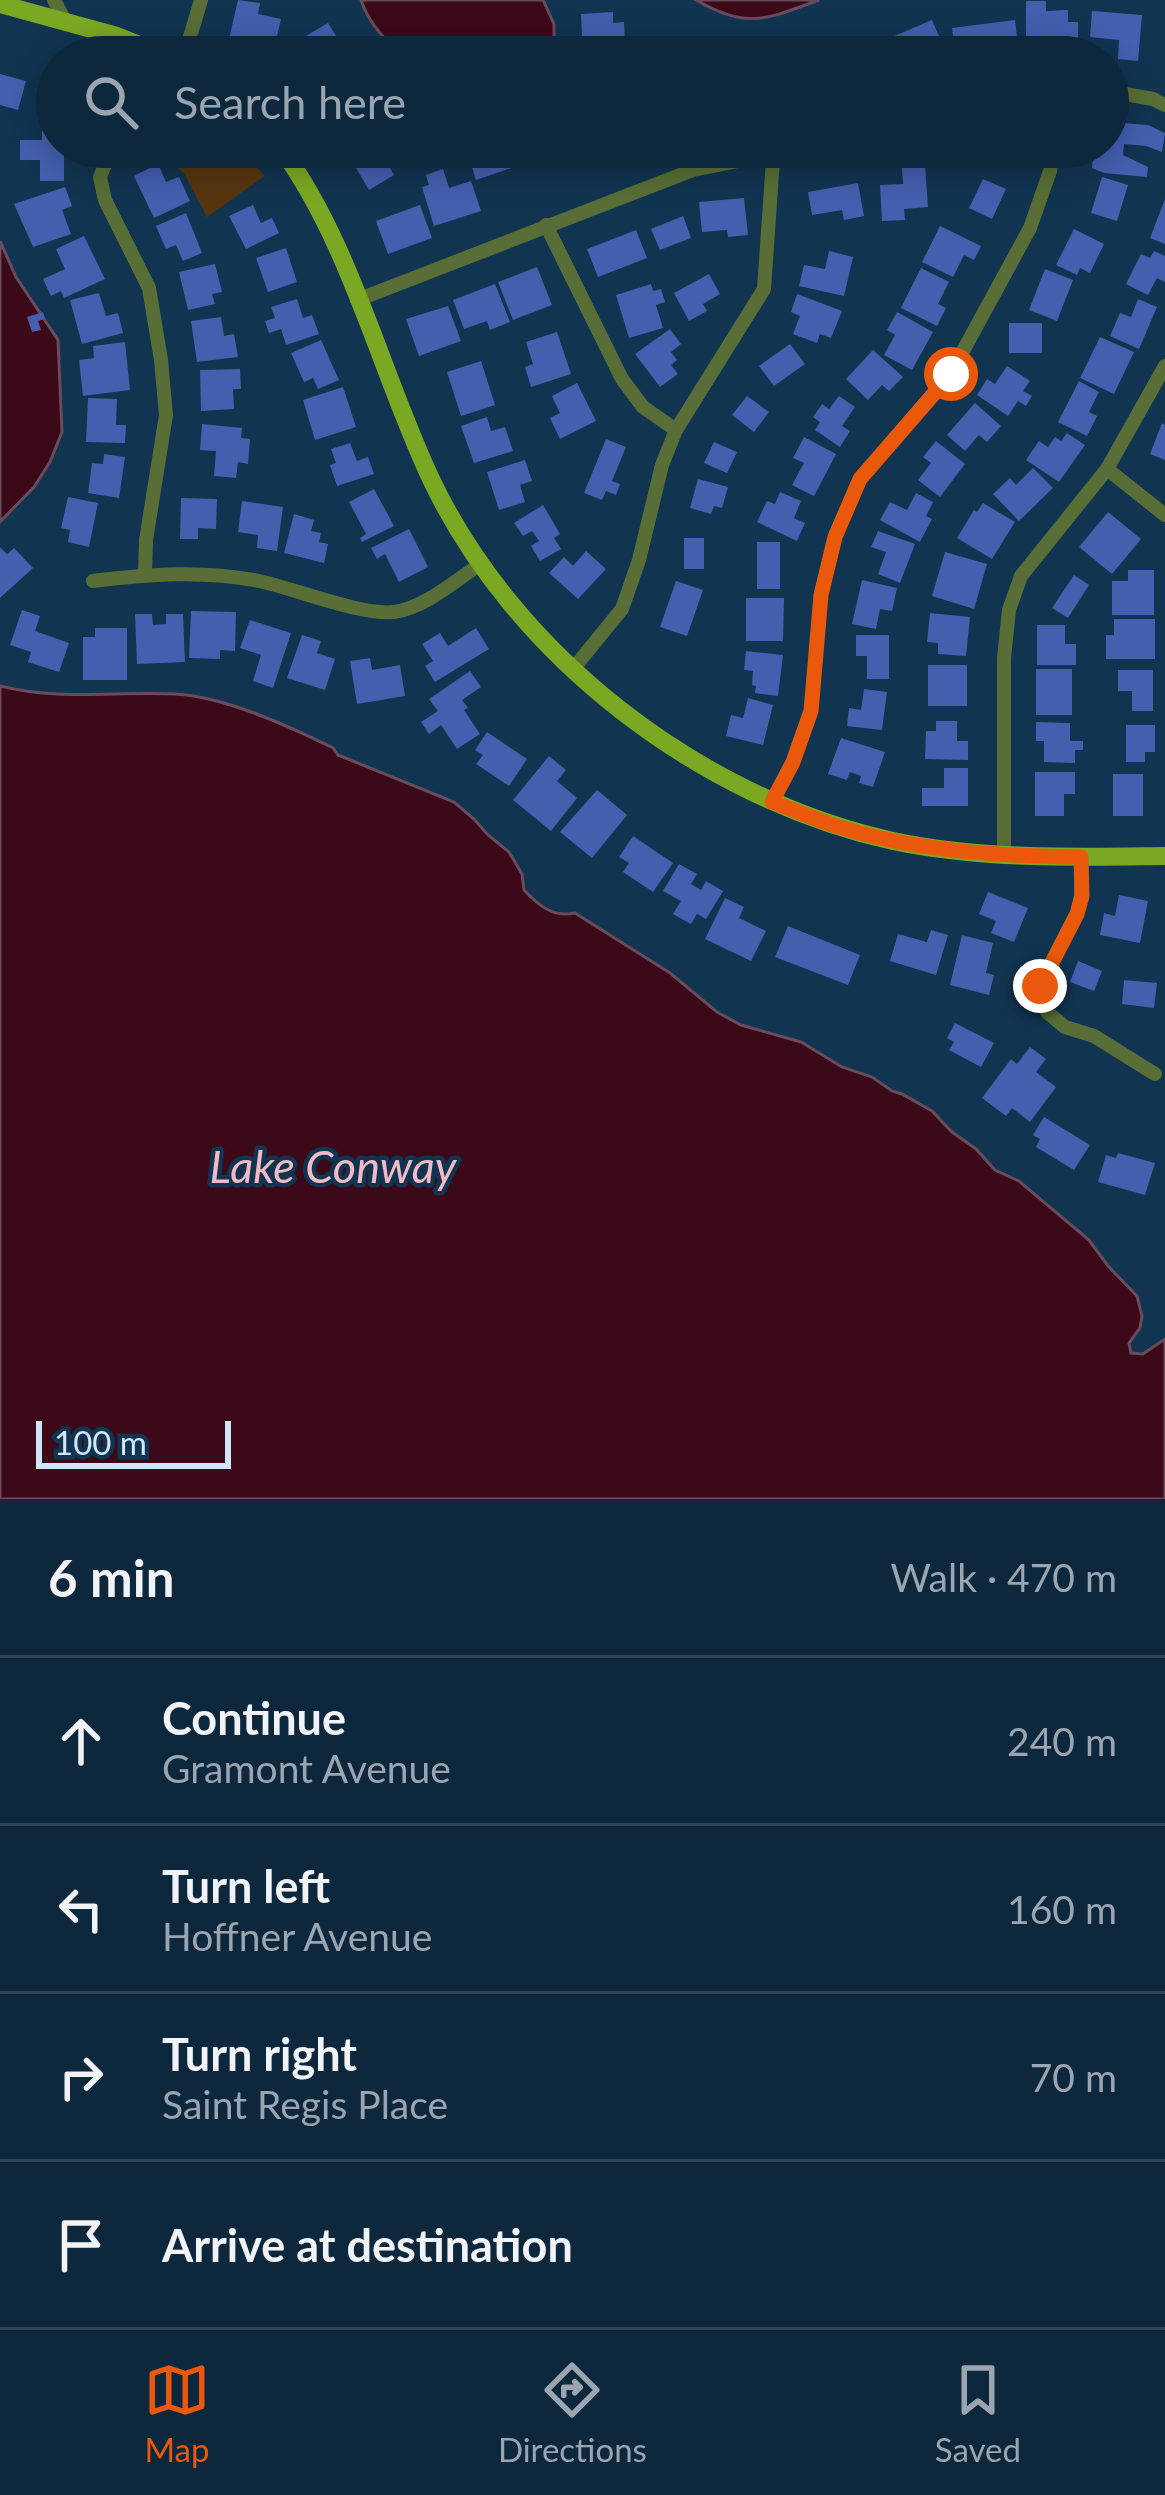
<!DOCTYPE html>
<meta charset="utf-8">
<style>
body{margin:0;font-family:Lato,sans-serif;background:#1b3348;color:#f1f3f6}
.scale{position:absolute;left:36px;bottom:30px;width:195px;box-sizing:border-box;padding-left:12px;border:6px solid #d3e6f9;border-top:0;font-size:33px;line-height:42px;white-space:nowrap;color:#d3e6f9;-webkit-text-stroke:9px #113451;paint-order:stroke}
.stop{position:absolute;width:36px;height:36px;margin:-27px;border:9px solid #ea580c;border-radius:50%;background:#fff}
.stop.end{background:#ea580c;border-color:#fff;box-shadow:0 3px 12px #0008}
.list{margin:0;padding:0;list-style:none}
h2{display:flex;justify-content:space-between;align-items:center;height:156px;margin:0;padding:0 48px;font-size:51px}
h2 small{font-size:39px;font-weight:400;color:#9aa5b0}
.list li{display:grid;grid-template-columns:78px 1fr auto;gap:36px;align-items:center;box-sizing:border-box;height:168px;padding:0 48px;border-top:3px solid #2d4457}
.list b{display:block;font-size:45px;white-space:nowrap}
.list p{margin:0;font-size:39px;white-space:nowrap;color:#9aa5b0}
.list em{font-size:39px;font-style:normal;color:#9aa5b0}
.icon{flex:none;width:66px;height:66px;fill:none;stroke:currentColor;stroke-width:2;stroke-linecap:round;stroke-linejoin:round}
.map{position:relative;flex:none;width:1165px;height:1499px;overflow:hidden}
.search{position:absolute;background:#0d273d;box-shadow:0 6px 30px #0003;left:36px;right:36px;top:36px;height:132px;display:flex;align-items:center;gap:30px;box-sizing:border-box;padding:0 42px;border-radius:66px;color:#9aa5b0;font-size:45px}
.sheet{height:828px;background:#0d273d}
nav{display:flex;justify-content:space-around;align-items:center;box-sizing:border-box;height:168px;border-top:3px solid #2d4457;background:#0d273d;font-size:33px;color:#9aa5b0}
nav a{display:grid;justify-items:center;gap:6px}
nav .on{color:#ea580c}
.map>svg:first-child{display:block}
.green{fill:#57360f}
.water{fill:#3c0919;stroke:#694b5c;stroke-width:3}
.building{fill:#435fae}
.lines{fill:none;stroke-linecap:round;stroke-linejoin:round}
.minor{stroke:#586e36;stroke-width:14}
.major{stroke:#7ba822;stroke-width:18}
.route{stroke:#ea580c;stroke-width:15}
.labels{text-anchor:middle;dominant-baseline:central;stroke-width:9;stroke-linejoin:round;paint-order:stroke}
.water-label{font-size:45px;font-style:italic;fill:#f1bac4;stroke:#113451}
</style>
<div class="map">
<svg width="1165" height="1499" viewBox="0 0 1165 1499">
<rect width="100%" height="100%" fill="#113451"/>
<polygon class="green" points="151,147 238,147 265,176 207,217 184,173"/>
<g class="water">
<path d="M361 0H543L554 24V46L543 57H404C386 41 369 24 361 0Z"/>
<path d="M696 0H819C767 19 747 30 696 0Z"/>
<polygon points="0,241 16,277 58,340 62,432 50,462 34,487 0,522"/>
<path d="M0 686C59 701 116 691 176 694 226 697 289 726 333 748L338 755 454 802 474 819 488 835 509 852 522 874 524 890C538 905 553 918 575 913L670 973 717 1012 741 1025 801 1042 842 1067 872 1077 892 1091 902 1094 932 1111 952 1132 976 1149 995 1170 1019 1181 1089 1240 1108 1266 1137 1296 1142 1316 1140 1328 1129 1343 1131 1353 1143 1354 1165 1339V1499H0Z"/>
</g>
<g class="building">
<polygon points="238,0 260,3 258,14 281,19 274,49 229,39"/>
<polygon points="1026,1 1046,1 1046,11 1068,10 1068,22 1078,22 1078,50 1026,51"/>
<polygon points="1092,11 1142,15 1138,61 1118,59 1119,40 1090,37"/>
<polygon points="613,12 613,23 624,22 625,44 605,45 606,57 583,57 581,14"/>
<polygon points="932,20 948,57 893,57 885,40"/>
<polygon points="1015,20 1018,46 955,53 952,28"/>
<polygon points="328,23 349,57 287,57 282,50"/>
<polygon points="0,74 26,81 18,110 0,105"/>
<polygon points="1108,122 1148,125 1165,133 1162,152 1146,146 1124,144 1123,155 1148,167 1147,177 1104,173 1092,168 1094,147 1108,147"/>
<polygon points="42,131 57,131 57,147 64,147 64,181 40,181 40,160 20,160 20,140 42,140"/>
<polygon points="353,147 388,147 397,161 389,166 394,175 369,190 346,151"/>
<polygon points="480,147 524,147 529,162 476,180 467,151"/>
<polygon points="530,147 584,147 586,152 537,168"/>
<polygon points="967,147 1017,147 1015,162 966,156"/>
<polygon points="158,164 166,182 179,177 190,201 154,218 134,176"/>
<polygon points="925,166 928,207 904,209 905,220 882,221 880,185 903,184 902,167"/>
<polygon points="443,169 449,188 471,181 481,211 434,226 422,187 429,185 426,175"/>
<polygon points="1102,177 1128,185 1117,221 1091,213"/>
<polygon points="983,179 1006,189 992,219 969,208"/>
<polygon points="858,183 864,216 844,220 842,210 812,215 808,192"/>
<polygon points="65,187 72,206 62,210 71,234 33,247 14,204"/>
<polygon points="744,198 748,235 728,237 727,230 702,232 699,202"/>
<polygon points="1165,199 1165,244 1150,238"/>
<polygon points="253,205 261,223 272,218 279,233 246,249 229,216"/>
<polygon points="420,205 432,238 388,254 376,221"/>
<polygon points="186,213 202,253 183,261 176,245 166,249 156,226"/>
<polygon points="683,216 691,238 660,250 651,229"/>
<polygon points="940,226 981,246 974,260 964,255 953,277 922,262"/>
<polygon points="1074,229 1104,244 1090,273 1080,268 1077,275 1056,265"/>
<polygon points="636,230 647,258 598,277 587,249"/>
<polygon points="84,236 105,279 64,298 61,291 51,296 43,279 65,269 56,249"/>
<polygon points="286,248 297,282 268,292 256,258"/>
<polygon points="829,251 853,257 844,296 799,286 804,265 825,269"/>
<polygon points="1154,251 1165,256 1165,282 1157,278 1148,295 1126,284 1141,254 1150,258"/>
<polygon points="215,264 222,292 212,294 215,304 188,310 179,272"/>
<polygon points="537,267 552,305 513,320 498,282"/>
<polygon points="921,268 949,282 938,304 946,308 937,326 901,308"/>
<polygon points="1045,269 1073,280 1057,321 1029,310"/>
<polygon points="709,274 720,294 703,304 707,311 689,321 674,293"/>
<polygon points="495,284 510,322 490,330 487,321 464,329 453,300"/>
<polygon points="651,284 653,291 661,289 665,302 656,305 663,328 629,338 616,295"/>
<polygon points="99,293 106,316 118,313 123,333 82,344 70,300"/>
<polygon points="797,294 842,311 831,338 820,334 817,343 793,334 800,316 791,312"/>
<polygon points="297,299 303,318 312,315 319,334 286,345 281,329 269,333 265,321 275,318 271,307"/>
<polygon points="1138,299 1157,307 1139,349 1110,336 1120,313 1131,317"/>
<polygon points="448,306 461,341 419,356 406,319"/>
<polygon points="43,312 45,319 38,321 41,330 32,332 27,317"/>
<polygon points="897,312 933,332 912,370 884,355 895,335 887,330"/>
<polygon points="221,317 224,336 234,334 238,357 197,362 191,321"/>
<rect x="1009" y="323" width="33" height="30"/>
<polygon points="670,329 681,344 671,352 677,360 671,365 678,374 660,387 635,354"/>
<polygon points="557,332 571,374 531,387 525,367 533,364 526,342"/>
<polygon points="1100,337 1134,352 1114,394 1080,378"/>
<polygon points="321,340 339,380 318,389 313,378 304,382 291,353"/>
<polygon points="125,342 130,390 83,396 79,360 94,358 93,346"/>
<polygon points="790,344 805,364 774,386 759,366"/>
<polygon points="873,350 903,377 889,391 882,385 868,400 846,379"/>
<polygon points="481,361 495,405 461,416 447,372"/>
<polygon points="1007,366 1030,381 1023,391 1032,396 1026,406 1018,401 1008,416 977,395 987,379 995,384"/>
<polygon points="240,369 241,389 233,389 234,409 201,411 200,370"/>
<polygon points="1079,381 1099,392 1089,412 1097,416 1087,436 1058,422"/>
<polygon points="577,383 596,421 560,439 550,418 560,413 552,396"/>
<polygon points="343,387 356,427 315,440 303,400"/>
<polygon points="747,396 769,412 754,432 732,415"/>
<polygon points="839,396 855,407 842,426 850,431 840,447 815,430 820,422 813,417 822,404 829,409"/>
<polygon points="88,398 117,399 116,425 126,425 125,443 86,442"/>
<polygon points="975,403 1001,426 987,442 979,435 965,451 947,435"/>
<polygon points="487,417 491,431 505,427 513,451 474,463 461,426"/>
<polygon points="1162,423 1165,425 1165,460 1150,454"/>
<polygon points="202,424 242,428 241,438 250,439 248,464 238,462 236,478 214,476 216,451 200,450"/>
<polygon points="1067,433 1085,445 1059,482 1026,460 1039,441 1048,447 1055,437 1061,441"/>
<polygon points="804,437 836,454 814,496 792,485 804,463 793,458"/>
<polygon points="606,439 626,447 612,481 620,484 616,495 606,491 602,500 584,493"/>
<polygon points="936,441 965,464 940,497 918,480 931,463 923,457"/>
<polygon points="714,442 737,452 727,473 704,463"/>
<polygon points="350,443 357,461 368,457 374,474 337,486 330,465 336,463 331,449"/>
<polygon points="104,454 125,457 119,498 88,493 92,463 103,464"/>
<polygon points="525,460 532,481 520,485 525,502 499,510 487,472"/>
<polygon points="1033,468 1053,488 1019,521 993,494 1010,478 1016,485"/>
<polygon points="698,479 728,487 722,508 714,506 711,514 690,508"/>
<polygon points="374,489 394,526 362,542 360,538 366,534 349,502"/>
<polygon points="780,492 801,501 794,518 805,523 797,541 757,522 767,501 775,504"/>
<polygon points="916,493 933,502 926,516 932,519 920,542 880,520 890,502 907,510"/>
<polygon points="68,497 98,503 89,547 68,542 70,530 61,528"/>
<polygon points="181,498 217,499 216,529 198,528 198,539 180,539"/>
<polygon points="242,501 283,507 277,551 257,548 258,535 238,532"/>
<polygon points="983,503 1015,522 992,559 957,538 974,510 977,512"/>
<polygon points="543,505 560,534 554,538 561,549 540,561 531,546 539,541 532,531 523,536 514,523"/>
<polygon points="1108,512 1141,539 1112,574 1079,547"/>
<polygon points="294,514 314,520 311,531 321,533 319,542 328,544 324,563 284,553"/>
<polygon points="409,529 428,567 399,582 385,554 377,559 371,548"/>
<polygon points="878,531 915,544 900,583 878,574 886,552 871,547"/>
<rect x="684" y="538" width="20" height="31"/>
<rect x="757" y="542" width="23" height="47"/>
<polygon points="0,547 7,554 14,548 33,568 0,598"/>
<polygon points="586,551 606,569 578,599 549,573 564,557 573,566"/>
<polygon points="945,552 987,564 974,609 932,596"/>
<polygon points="1128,570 1154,570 1154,615 1112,615 1112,581 1128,581"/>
<polygon points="1074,575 1089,585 1068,618 1052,608"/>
<polygon points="862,580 897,588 892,611 880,609 876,629 852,624"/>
<polygon points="676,581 703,590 687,636 660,627"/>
<polygon points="746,598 784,598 783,641 746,641"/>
<polygon points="22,610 40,616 35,631 69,643 59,672 28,662 31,652 10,645"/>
<polygon points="191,611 236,612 235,651 220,650 220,659 189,658"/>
<polygon points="930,613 970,617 966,656 938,654 938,643 927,642"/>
<polygon points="135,614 152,614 153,625 166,624 166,614 183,614 185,662 137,664"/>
<polygon points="1114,619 1155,619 1155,659 1106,659 1106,635 1114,635"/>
<polygon points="250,620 291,633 273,688 253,681 261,655 240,648"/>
<polygon points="1037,625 1065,625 1065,644 1076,644 1076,665 1037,665"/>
<polygon points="95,628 127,628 127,680 83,680 83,637 95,637"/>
<polygon points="476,628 489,649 435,682 425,666 433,661 422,644 440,633 448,646"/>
<polygon points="302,635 321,641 317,653 335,659 325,690 287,678"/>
<polygon points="856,635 889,635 889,679 867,679 867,656 856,656"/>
<polygon points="746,651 783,655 778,696 755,693 756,686 752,685 753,671 744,670"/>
<polygon points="370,658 372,670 400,665 405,696 357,704 350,661"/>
<rect x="928" y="665" width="39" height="41"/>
<rect x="1036" y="669" width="36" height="46"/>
<polygon points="1118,670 1153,670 1153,711 1132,711 1132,691 1118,691"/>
<polygon points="470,671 481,687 462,700 468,708 464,710 480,734 457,749 441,725 429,734 421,722 438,711 429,699"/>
<polygon points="864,689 887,692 882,730 847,726 849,708 861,710"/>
<polygon points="748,698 773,705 763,745 726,736 731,715 743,718"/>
<polygon points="936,721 957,721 957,741 968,741 968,760 925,759 926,731 936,731"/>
<polygon points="1036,722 1070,723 1070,741 1083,741 1083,750 1075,750 1075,763 1044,762 1044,741 1036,741"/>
<polygon points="1126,725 1155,725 1155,752 1145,752 1145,762 1126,762"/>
<polygon points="487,732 527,759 509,786 476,764 483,755 475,750"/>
<polygon points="841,738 885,752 873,787 859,783 861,776 850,772 847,780 828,774"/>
<polygon points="549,756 566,770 557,781 577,798 551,831 513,800"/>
<polygon points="944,768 968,768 968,806 922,806 922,788 944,788"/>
<polygon points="1035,772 1075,772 1075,794 1064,794 1064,816 1035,816"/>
<rect x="1113" y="774" width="30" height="42"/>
<polygon points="597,790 627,815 592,858 560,832"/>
<polygon points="633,836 673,863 653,892 623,872 629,863 619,857"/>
<polygon points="679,864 697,874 691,884 701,890 706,881 723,891 706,919 697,914 691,924 673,914 681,901 663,891"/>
<polygon points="988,892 1028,908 1014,942 991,933 996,921 979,914"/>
<polygon points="1119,895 1148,901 1140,943 1100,935 1104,913 1115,916"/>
<polygon points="725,898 744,907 739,918 766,931 751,961 705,939"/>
<polygon points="788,926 860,955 848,985 775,957"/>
<polygon points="931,930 948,935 936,975 890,961 898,934 927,942"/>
<polygon points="962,935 993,943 986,973 994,975 989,995 950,985"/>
<polygon points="1078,961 1102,971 1094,991 1070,982"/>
<polygon points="1124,980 1157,983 1154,1008 1122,1004"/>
<polygon points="955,1023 994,1043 981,1067 949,1050 954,1042 947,1038"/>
<polygon points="1030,1047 1046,1059 1036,1072 1056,1087 1030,1122 1012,1108 1006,1116 982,1098 1011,1059 1017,1064"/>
<polygon points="1044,1117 1090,1145 1074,1170 1036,1147 1040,1139 1033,1135"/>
<polygon points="1118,1153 1155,1163 1145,1195 1098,1182 1106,1155 1116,1158"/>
</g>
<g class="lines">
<g class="minor">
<polyline points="54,0 65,21"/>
<polyline points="184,57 201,0"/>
<polyline points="1108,91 1153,99 1165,105"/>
<polyline points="112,147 100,177 105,200 149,288 161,360 166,415 146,540 145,574"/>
<polyline points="546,225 622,379 643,407 676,430"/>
<polyline points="357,300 693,170 738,161 835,155 857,147"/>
<polyline points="1107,469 1165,515"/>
<path d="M93 581C149 574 203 570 259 581 293 588 362 616 394 612 425 608 456 580 482 563"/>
<polyline points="573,669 622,609 639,560 662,465 676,430 764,289 773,160"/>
<polyline points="772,802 793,762 811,711 821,595 835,537 860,479 951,373 1030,228 1050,171 1054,147"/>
<polyline points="1004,856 1004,658 1009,610 1021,576 1107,469 1165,366"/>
<polyline points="1081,857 1081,896 1077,913 1040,986 1047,1012 1065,1027 1094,1036 1155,1074"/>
</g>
<g class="major">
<polyline points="0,4 117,36 170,57"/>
<path d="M280 147C350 242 380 370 430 477 514 656 701 799 893 841 983 860 1074 857 1165 856"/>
</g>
</g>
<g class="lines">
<path class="route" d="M951 374 860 479 835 537 821 595 811 711 793 762 772 802C792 809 812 818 833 825 913 851 997 856 1081 857L1082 896 1077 914 1040 986"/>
</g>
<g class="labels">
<g class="water-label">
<text x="333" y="1166">Lake Conway</text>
</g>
</g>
</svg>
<div class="scale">100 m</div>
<div class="stop" style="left:951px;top:374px"></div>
<div class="stop end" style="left:1040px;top:986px"></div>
<div class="search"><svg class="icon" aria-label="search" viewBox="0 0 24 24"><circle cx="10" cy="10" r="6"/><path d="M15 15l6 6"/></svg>Search here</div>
</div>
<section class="sheet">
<h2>6 min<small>Walk · 470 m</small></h2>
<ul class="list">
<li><svg class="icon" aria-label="ahead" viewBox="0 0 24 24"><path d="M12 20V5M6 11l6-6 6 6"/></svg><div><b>Continue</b><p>Gramont Avenue</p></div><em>240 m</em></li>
<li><svg class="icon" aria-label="left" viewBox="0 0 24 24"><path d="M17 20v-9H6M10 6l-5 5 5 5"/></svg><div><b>Turn left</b><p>Hoffner Avenue</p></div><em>160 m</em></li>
<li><svg class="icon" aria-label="right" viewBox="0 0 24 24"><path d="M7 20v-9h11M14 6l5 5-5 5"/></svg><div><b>Turn right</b><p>Saint Regis Place</p></div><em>70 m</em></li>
<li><svg class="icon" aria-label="arrive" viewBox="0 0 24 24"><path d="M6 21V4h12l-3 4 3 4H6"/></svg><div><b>Arrive at destination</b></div></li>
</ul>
</section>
<nav>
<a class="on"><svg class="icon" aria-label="map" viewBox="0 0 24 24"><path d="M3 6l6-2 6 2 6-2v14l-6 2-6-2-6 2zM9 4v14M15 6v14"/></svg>Map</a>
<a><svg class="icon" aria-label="directions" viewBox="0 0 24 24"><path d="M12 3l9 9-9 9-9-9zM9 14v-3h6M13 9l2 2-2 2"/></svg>Directions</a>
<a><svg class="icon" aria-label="saved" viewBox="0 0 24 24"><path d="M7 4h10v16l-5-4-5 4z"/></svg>Saved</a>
</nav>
